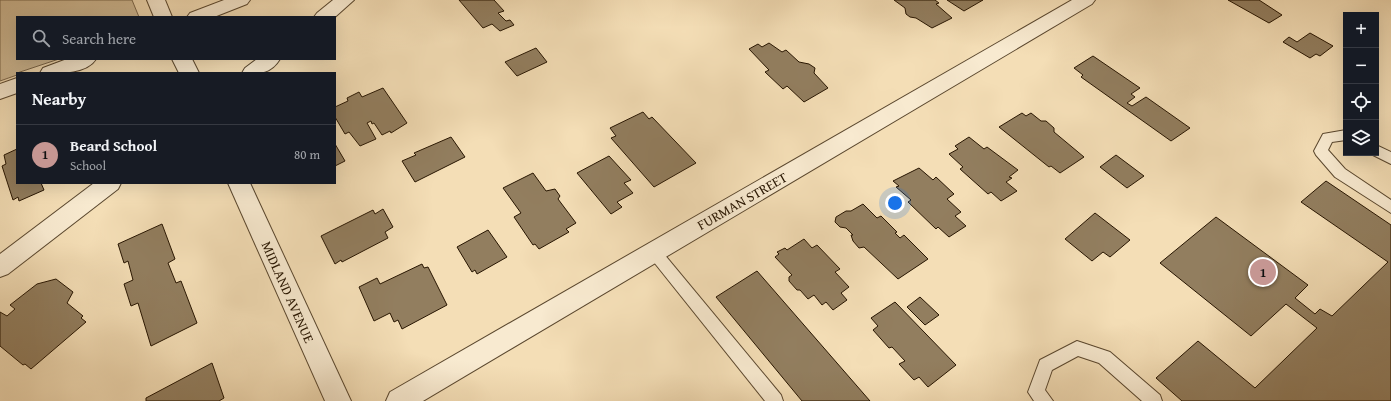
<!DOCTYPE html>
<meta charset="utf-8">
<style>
body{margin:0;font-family:"Gentium Book Plus",serif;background:#242831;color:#f1f3f6}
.controls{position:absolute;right:12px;top:12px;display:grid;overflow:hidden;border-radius:0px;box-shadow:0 4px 16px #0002}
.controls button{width:36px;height:36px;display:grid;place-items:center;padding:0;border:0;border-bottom:1px solid #363941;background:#171b24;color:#f1f3f6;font:20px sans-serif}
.you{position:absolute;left:895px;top:203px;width:14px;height:14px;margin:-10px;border:3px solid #fff;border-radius:50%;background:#1a73e8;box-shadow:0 0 0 6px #1a73e833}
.badge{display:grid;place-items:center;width:26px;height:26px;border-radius:50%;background:#c59692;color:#111;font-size:13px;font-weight:700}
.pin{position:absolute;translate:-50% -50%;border:2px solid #fff;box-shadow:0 1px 4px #0006}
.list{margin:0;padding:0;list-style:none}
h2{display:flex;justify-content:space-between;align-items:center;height:52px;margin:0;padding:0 16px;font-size:17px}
h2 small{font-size:13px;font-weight:400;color:#9ea1a6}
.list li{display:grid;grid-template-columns:26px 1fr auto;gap:12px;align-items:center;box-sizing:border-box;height:60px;padding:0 16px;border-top:1px solid #363941}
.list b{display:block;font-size:15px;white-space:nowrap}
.list p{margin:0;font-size:13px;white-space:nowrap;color:#9ea1a6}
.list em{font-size:13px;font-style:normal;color:#9ea1a6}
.icon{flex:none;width:22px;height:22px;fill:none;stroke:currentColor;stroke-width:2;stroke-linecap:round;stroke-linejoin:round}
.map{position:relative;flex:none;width:1391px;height:401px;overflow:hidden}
.search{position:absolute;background:#171b24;box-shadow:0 4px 16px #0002;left:16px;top:16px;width:320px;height:44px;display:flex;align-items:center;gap:10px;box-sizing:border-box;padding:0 14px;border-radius:0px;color:#9ea1a6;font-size:15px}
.panel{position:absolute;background:#171b24;box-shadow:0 4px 16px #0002;left:16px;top:72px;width:320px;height:112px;border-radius:0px}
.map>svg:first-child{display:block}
.green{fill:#d1bc97;stroke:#7c684c}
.building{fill:#927e5f;stroke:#271501}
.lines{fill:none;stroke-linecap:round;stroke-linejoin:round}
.service-casing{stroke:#5a472e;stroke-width:2}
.minor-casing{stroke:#5a472e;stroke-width:2}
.tertiary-casing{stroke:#5a472e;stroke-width:2}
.service{fill:#f8ead0;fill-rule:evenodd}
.minor{fill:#f8ead0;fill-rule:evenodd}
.tertiary{fill:#f8ead0;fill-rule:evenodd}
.labels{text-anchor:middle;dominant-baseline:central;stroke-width:3.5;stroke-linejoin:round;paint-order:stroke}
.street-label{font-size:14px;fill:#271501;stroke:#f8ead0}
</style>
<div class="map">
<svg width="1391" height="401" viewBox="0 0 1391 401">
<rect width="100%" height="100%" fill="#f4deb6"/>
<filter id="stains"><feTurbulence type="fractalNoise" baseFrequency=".005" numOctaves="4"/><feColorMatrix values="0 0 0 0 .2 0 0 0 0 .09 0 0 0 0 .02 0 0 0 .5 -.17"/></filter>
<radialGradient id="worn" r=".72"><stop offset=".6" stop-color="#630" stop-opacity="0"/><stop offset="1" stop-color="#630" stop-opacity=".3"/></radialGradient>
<polygon class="green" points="0,0 132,0 139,17 17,17 17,59 59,59 17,73 17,75 0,81"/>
<g class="building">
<polygon points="459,0 494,0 504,11 498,13 506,21 510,20 514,25 500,31 492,24 483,28"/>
<polygon points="894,0 935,0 939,3 936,4 952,18 932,28 916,18 910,17 906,14 905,8"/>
<polygon points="947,0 983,0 964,11"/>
<polygon points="1228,0 1259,0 1282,15 1269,23"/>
<polygon points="1310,33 1333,46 1320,56 1316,54 1310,58 1283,42 1289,37 1297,42"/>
<polygon points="769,43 782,52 786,50 799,62 809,64 815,68 814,73 828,88 804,102 787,86 783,89 765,72 769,70 749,49 758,44 762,47"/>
<polygon points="536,48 547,62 517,76 505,62"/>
<polygon points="1093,56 1140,88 1131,94 1135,97 1127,103 1132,106 1146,97 1190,128 1171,141 1081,77 1083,75 1074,68"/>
<polygon points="383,88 407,123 391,133 390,131 382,135 374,123 372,124 371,121 367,123 376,139 360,146 349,132 345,134 335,117 335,107 348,101 347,98 359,92 362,97"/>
<polygon points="643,112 649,119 652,117 696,163 654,187 611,138 616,136 610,128"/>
<polygon points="1022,113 1026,116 1031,113 1041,121 1046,121 1054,128 1054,132 1084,157 1060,173 1051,166 1049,167 999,127"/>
<polygon points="451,137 465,157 415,182 402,161 416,155 414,153"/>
<polygon points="969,137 984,149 987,147 1018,170 1009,177 1012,178 1006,182 1017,191 1001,201 991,192 988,194 960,169 963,167 949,154 958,149 955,146"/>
<polygon points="335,144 345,161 335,166"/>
<polygon points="17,149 17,183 41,183 44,190 19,201 18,197 13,200 2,166 6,164 4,155"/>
<polygon points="1116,155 1144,176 1127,188 1100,167"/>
<polygon points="609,156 631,180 624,183 633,193 617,202 622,207 611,214 577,173"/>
<polygon points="919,168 933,180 936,177 954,194 947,199 961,212 955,216 966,226 949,237 938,227 936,229 908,202 911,200 896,187 899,186 893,181"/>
<polygon points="533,173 546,191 555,189 560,196 558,199 576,223 566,229 569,232 539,249 535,244 533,245 514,217 521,213 503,188"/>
<polygon points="1326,181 1391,225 1391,401 1182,401 1156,378 1198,341 1255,388 1317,328 1286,304 1251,336 1160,263 1216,217 1308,285 1295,298 1315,314 1320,309 1332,316 1388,262 1301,202"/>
<polygon points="863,204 877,218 881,216 897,232 895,233 900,238 904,235 928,259 898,279 864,247 859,248 853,241 851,235 853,235 846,228 840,227 835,222 836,217 846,211 851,211"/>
<polygon points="383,209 393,227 385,232 388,238 342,262 341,260 335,264 321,236 373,210 375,214"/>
<polygon points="1095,213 1130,240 1110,257 1103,252 1092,261 1065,239"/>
<polygon points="162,224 175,259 168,263 176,283 181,281 197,323 151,346 138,303 131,306 124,284 133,280 128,261 124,263 118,244"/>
<polygon points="488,230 507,257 477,274 475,270 472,272 457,247"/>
<polygon points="804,239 812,248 817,245 840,269 835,272 849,287 841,293 847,300 833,310 826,302 822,305 814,295 808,299 800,290 797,290 789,281 789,277 792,275 775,257 779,254 777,252 785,248 787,250"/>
<polygon points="422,264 424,268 428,267 447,305 402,329 398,320 394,322 390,313 374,321 359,287 377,278 380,284"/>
<polygon points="757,271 870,401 802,401 716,297"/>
<polygon points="56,279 73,292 67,303 83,316 81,318 86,322 31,369 25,364 23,365 0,346 0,312 7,316 15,309 10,305 37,284"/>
<polygon points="920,297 939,315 925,325 907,307"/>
<polygon points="895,302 956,365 928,387 919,377 914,380 899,364 905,361 892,347 889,348 873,330 878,326 871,318"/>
<polygon points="212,363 224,398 219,401 146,401 146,398"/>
</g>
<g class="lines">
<defs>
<g id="service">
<polygon points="1346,130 1346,140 1332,142 1328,150 1345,169 1391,200 1391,213 1335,177 1316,155 1314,151 1323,134"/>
<polygon points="1376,145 1391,152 1391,164 1371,154 1376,153"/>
<polygon points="654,246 659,248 781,395 783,401 765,401 649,256 647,252 649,248"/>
<polygon points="1077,341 1110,352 1160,395 1162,401 1142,401 1099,363 1078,356 1052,370 1045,390 1053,401 1034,401 1028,392 1040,360"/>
</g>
<g id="minor">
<polygon points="224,0 250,0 247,4 214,17 187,17 190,13"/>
<polygon points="1072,0 1095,0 1092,4 423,401 386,401 390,392"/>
<path d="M67 59H96C86 75 56 73 40 73L43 68Z"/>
<polygon points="17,78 17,93 0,99 0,84"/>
</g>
<g id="tertiary">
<polygon points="147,0 165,0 172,17 154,17"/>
<polygon points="333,0 354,0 335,17 314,17 317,13"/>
<polygon points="172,59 192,59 199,73 179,73"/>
<path d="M257 59H280C270 75 259 73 242 73L245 68Z"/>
<polygon points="94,183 121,183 118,189 8,274 0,277 0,254"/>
<polygon points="228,183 250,183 351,401 325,401"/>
</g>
</defs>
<use href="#service" class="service-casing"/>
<use href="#minor" class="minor-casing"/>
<use href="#tertiary" class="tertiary-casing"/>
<use href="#service" class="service"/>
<use href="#minor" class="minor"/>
<use href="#tertiary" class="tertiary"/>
</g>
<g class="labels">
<g class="street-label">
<text transform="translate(742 201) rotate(-30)">FURMAN STREET</text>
<text transform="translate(288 292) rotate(66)">MIDLAND AVENUE</text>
</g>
</g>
<rect width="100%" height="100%" filter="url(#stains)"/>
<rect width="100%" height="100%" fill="url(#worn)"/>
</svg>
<div class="controls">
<button>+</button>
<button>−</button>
<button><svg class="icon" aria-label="locate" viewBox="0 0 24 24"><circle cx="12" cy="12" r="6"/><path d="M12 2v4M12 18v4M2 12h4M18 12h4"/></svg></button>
<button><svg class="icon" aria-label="layers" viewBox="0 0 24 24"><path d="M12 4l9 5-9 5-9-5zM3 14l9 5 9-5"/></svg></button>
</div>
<div class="you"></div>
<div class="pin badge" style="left:1263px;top:272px">1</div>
<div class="search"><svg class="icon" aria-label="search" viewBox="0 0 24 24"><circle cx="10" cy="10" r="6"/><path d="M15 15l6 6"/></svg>Search here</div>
<section class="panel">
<h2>Nearby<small></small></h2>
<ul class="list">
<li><span class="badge">1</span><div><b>Beard School</b><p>School</p></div><em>80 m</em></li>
</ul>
</section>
</div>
